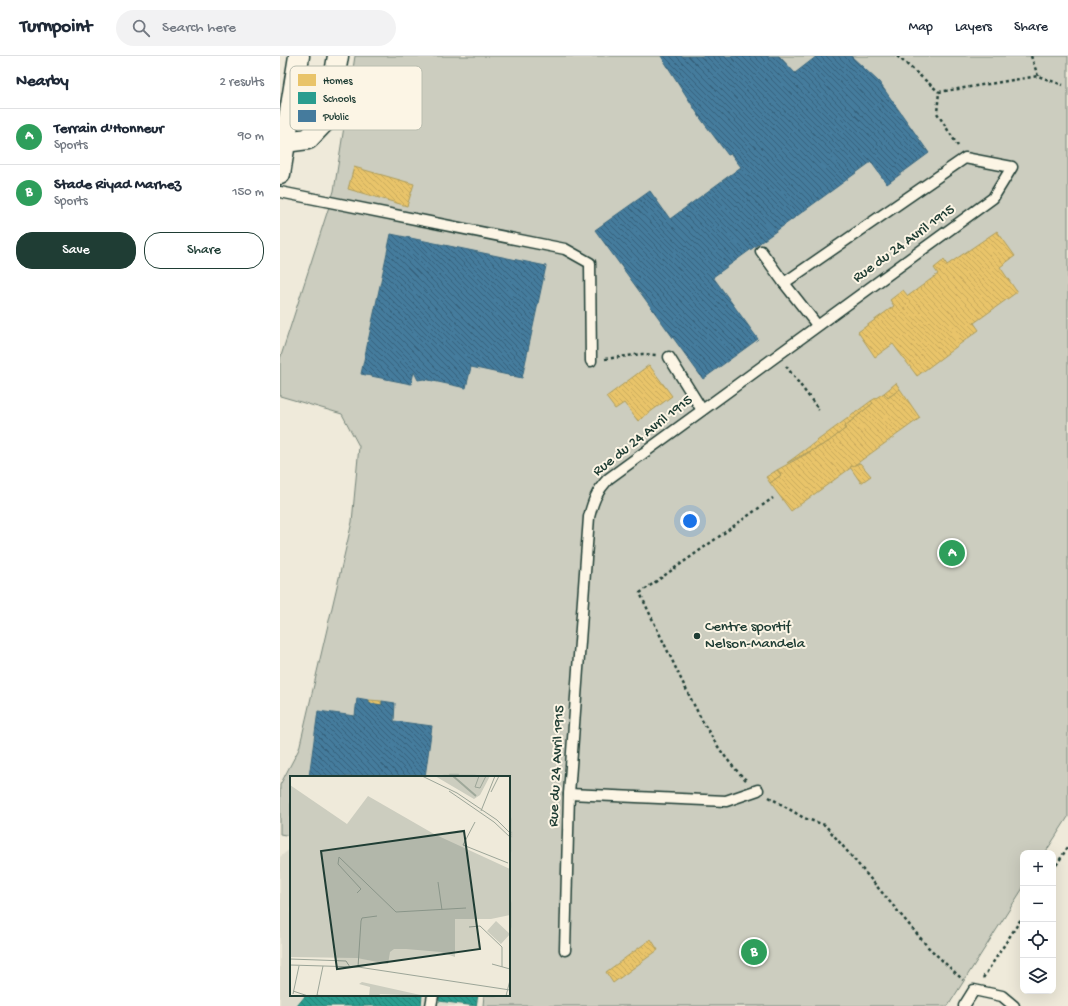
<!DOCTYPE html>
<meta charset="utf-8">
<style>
body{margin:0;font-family:"Gochi Hand",sans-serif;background:#f2f2f3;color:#1f2937}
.controls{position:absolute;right:12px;bottom:12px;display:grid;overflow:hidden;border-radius:8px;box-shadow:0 4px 16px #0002}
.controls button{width:36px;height:36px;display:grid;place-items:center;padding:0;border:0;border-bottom:1px solid #e0e1e3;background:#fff;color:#1f2937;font:20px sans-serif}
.you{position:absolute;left:410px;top:465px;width:14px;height:14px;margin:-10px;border:3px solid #fff;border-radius:50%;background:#1a73e8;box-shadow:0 0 0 6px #1a73e833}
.badge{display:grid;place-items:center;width:26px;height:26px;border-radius:50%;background:#1f3d34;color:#fff;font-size:13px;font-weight:700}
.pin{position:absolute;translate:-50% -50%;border:2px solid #fff;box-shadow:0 1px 4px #0006}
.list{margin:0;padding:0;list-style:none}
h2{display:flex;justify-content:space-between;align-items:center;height:52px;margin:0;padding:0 16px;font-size:17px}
h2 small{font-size:13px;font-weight:400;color:#747a83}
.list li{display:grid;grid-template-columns:26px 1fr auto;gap:12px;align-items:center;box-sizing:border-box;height:56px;padding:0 16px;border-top:1px solid #e0e1e3}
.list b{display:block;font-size:15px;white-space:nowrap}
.list p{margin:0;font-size:13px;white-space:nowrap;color:#747a83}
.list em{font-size:13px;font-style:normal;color:#747a83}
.actions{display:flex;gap:8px;padding:12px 16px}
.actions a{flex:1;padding:9px 0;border:1px solid #1f3d34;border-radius:16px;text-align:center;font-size:14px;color:#1f3d34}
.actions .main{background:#1f3d34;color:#fff}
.icon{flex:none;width:22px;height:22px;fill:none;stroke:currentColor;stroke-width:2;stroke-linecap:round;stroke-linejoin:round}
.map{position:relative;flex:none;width:788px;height:950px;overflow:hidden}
header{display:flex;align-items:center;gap:24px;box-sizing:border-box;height:56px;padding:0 20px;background:#fff;border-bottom:1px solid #e0e1e3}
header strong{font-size:19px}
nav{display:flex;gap:22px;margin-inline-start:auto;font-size:14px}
.search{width:280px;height:36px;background:#f2f2f3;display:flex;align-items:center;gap:10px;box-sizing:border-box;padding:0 14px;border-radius:22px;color:#747a83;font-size:15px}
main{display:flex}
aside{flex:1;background:#fff}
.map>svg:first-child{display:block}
.built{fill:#dedbcc}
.pitch{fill:#cccdbf;stroke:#76857a}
.homes{fill:url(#homes-back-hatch);stroke:#ac9c5a}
.schools{fill:url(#schools-back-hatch);stroke:#278074}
.public{fill:url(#public-back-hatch);stroke:#3a687e}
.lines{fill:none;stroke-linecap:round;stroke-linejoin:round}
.lane-casing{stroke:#1f3d34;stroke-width:13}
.street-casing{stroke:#1f3d34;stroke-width:23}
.path{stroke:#1f3d34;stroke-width:2.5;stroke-dasharray:3 3;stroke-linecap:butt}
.lane{stroke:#fcf5e5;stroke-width:10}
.street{stroke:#fcf5e5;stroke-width:20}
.poi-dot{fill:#1f3d34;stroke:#fcf5e5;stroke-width:1.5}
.labels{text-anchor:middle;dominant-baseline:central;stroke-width:4;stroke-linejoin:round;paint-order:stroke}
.street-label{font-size:15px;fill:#1f3d34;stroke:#fcf5e5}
.poi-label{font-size:15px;fill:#1f3d34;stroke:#fcf5e5;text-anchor:start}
.inset-river{fill:none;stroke:#9fa89a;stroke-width:2}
.inset-road{fill:none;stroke:#9ca598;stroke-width:1}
.view{fill:#1f3d34;fill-opacity:0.15;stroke:#1f3d34;stroke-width:2}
.inset-edge{fill:none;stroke:#1f3d34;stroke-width:2}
.key{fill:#fcf5e5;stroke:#babeb0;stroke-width:1}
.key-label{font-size:11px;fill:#1f3d34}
</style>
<header>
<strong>Turnpoint</strong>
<div class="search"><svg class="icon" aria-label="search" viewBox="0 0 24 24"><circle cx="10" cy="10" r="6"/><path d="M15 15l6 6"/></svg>Search here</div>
<nav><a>Map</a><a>Layers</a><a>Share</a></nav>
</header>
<main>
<aside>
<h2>Nearby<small>2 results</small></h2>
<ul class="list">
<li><span class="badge" style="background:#2e9e5b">A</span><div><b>Terrain d'Honneur</b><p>Sports</p></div><em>90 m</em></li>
<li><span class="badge" style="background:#2e9e5b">B</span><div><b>Stade Riyad Marhez</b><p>Sports</p></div><em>150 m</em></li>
</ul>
<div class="actions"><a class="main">Save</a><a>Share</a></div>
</aside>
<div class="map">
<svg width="788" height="950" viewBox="0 0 788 950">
<defs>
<pattern id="homes-back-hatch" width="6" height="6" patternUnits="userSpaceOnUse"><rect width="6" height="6" fill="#e9c46a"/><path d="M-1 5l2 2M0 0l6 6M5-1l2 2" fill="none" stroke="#c7a95c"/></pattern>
<pattern id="schools-back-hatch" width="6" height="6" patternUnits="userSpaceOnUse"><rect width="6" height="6" fill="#2a9d8f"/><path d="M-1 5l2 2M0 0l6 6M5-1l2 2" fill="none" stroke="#238176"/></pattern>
<pattern id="public-back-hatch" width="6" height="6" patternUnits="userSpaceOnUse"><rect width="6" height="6" fill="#457b9d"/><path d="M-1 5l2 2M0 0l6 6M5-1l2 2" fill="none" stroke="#36617a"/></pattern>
</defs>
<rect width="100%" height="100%" fill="#efeada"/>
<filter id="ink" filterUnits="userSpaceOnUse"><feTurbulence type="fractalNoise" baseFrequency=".025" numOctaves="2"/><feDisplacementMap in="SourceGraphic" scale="8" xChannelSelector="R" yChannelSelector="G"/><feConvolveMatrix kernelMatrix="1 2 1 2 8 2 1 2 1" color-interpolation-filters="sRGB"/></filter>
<g filter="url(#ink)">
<polygon class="built" points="11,792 11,939 199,939 198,950 0,950 0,801"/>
<polygon class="pitch" points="75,0 788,0 788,761 765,797 743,797 743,832 668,950 203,950 204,939 229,939 229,721 11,721 11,780 0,778 0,729 19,693 72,466 79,390 62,358 0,340 0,303 54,135"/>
<g class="homes">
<polygon points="74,111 134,128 127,150 68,133"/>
<polygon points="717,175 735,200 720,211 737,236 694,267 699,274 637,320 613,288 595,301 578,276 614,250 610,244 623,234 628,240 658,218 654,212 664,204 667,209"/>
<polygon points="369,309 392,340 358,365 344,347 335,353 326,341"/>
<polygon points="616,327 620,333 608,342 604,337"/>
<polygon points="620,333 640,362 511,455 490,427 501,419 497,414 548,386 566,372 565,370 593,347 591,345 604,337 608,342"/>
<polygon points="591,345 593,347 565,370 566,372 548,386 507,407"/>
<polygon points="580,407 591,420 581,427 570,411"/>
<polygon points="497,414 501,419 490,427 486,421"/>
<polygon points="89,644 102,645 102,649 89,647"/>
<polygon points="371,883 378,894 333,927 326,916"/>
</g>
<g class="schools">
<polygon points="26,939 58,939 66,948 64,950 17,950"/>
<polygon points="66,939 142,939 141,950 64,950 66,948 61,943"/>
<polygon points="160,939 198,939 196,950 159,945"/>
</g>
<g class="public">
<polygon points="381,0 499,0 515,17 537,0 571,0 599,26 649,97 607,128 591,106 433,221 478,283 423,323 315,174 370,135 390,163 461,111 451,98 448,99 421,63"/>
<polygon points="111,178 266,210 242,322 191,311 186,332 144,323 138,324 134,316 131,328 81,318"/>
<polygon points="77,642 89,644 89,647 102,649 102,645 115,647 114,665 152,670 145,721 29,721 38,655 75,660"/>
</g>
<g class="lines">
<defs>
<g id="lane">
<polyline points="0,136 285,193 310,207 311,305"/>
<polyline points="504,227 537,269"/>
<polyline points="389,301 422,354"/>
<polyline points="289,738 446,745 478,734"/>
<path d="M285 894 289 738 309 461C313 445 317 435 328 423L713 142 732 111 685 102 504 227 481 195"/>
<polyline points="151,950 153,939"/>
<polyline points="684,950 694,934 722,940 734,950"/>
</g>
<g id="street">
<polyline points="5,86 28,83 47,63 58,0"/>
<polyline points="0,118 19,0"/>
</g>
</defs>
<use href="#lane" class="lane-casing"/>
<use href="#street" class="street-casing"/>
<g class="path">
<polyline points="617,0 659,36"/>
<polyline points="751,0 758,20"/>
<polyline points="678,90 657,57 659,36 758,20 783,29"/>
<polyline points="325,303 362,298 376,299"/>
<polyline points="506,310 539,354"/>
<path d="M466 724C436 696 418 657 400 621 387 593 373 565 360 537L493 442"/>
<polyline points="489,741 524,762 545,769 648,891 683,924"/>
<polyline points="773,814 788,791"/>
<polyline points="703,922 743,860"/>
</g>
<use href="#lane" class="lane"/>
<use href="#street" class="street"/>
</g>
</g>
<circle class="poi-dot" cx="417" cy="580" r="4"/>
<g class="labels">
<g class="street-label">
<text transform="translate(624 188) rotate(-36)">Rue du 24 Avril 1915</text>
<text transform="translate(363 380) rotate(-38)">Rue du 24 Avril 1915</text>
<text transform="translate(277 710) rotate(-87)">Rue du 24 Avril 1915</text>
</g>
<g class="poi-label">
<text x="425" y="571">Centre sportif<tspan x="425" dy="17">Nelson-Mandela</tspan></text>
</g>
</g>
<g transform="translate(10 720)">
<rect width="220" height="220" fill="#efeada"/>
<path d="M145 0H200L190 19 184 23ZM72 206 135 220 90 218 89 220H79L80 211 69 208Z" fill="#cccdbf"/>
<path d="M0 9 57 48 78 20 144 58 220 93V139L201 143H165V181L151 176 116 173H104L100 176 98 188 67 182 0 181ZM206 145 220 158 211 168 197 155Z" fill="#cccdbf"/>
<path class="inset-river" d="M163 0 186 20"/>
<path class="inset-road" d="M132 0 167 17 207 44 220 57M189 0 185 11 190 12 196 0M159 15 204 46 220 61M201 16 209 0M191 35 205 0M185 46 173 69 218 87M148 106 152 134M67 117 71 113 48 88 49 81 106 136 176 132M179 151 190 150 212 171V191M0 183 56 185 60 191M202 188 220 193M0 189 68 191 220 214M68 191 71 145 72 142 87 140M3 215 18 220M3 218 9 190M31 220 27 219 33 190M216 220 220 204"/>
<path class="view" d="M174 55 190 173 47 193 31 75Z"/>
<rect width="220" height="220" class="inset-edge"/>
</g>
<rect x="10" y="10" width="132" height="64" rx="6" class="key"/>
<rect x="18" y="18" width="18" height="12" fill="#e9c46a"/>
<rect x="18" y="36" width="18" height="12" fill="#2a9d8f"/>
<rect x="18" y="54" width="18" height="12" fill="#457b9d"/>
<g class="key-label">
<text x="43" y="28">Homes</text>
<text x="43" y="46">Schools</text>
<text x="43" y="64">Public</text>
</g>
</svg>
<div class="controls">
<button>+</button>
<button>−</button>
<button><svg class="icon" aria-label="locate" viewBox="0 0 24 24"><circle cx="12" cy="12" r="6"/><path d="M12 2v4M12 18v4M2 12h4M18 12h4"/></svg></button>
<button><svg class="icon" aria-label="layers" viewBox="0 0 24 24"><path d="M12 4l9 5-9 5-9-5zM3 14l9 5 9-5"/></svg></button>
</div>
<div class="you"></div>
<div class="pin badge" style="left:672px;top:497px;background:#2e9e5b">A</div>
<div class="pin badge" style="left:474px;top:896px;background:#2e9e5b">B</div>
</div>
</main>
